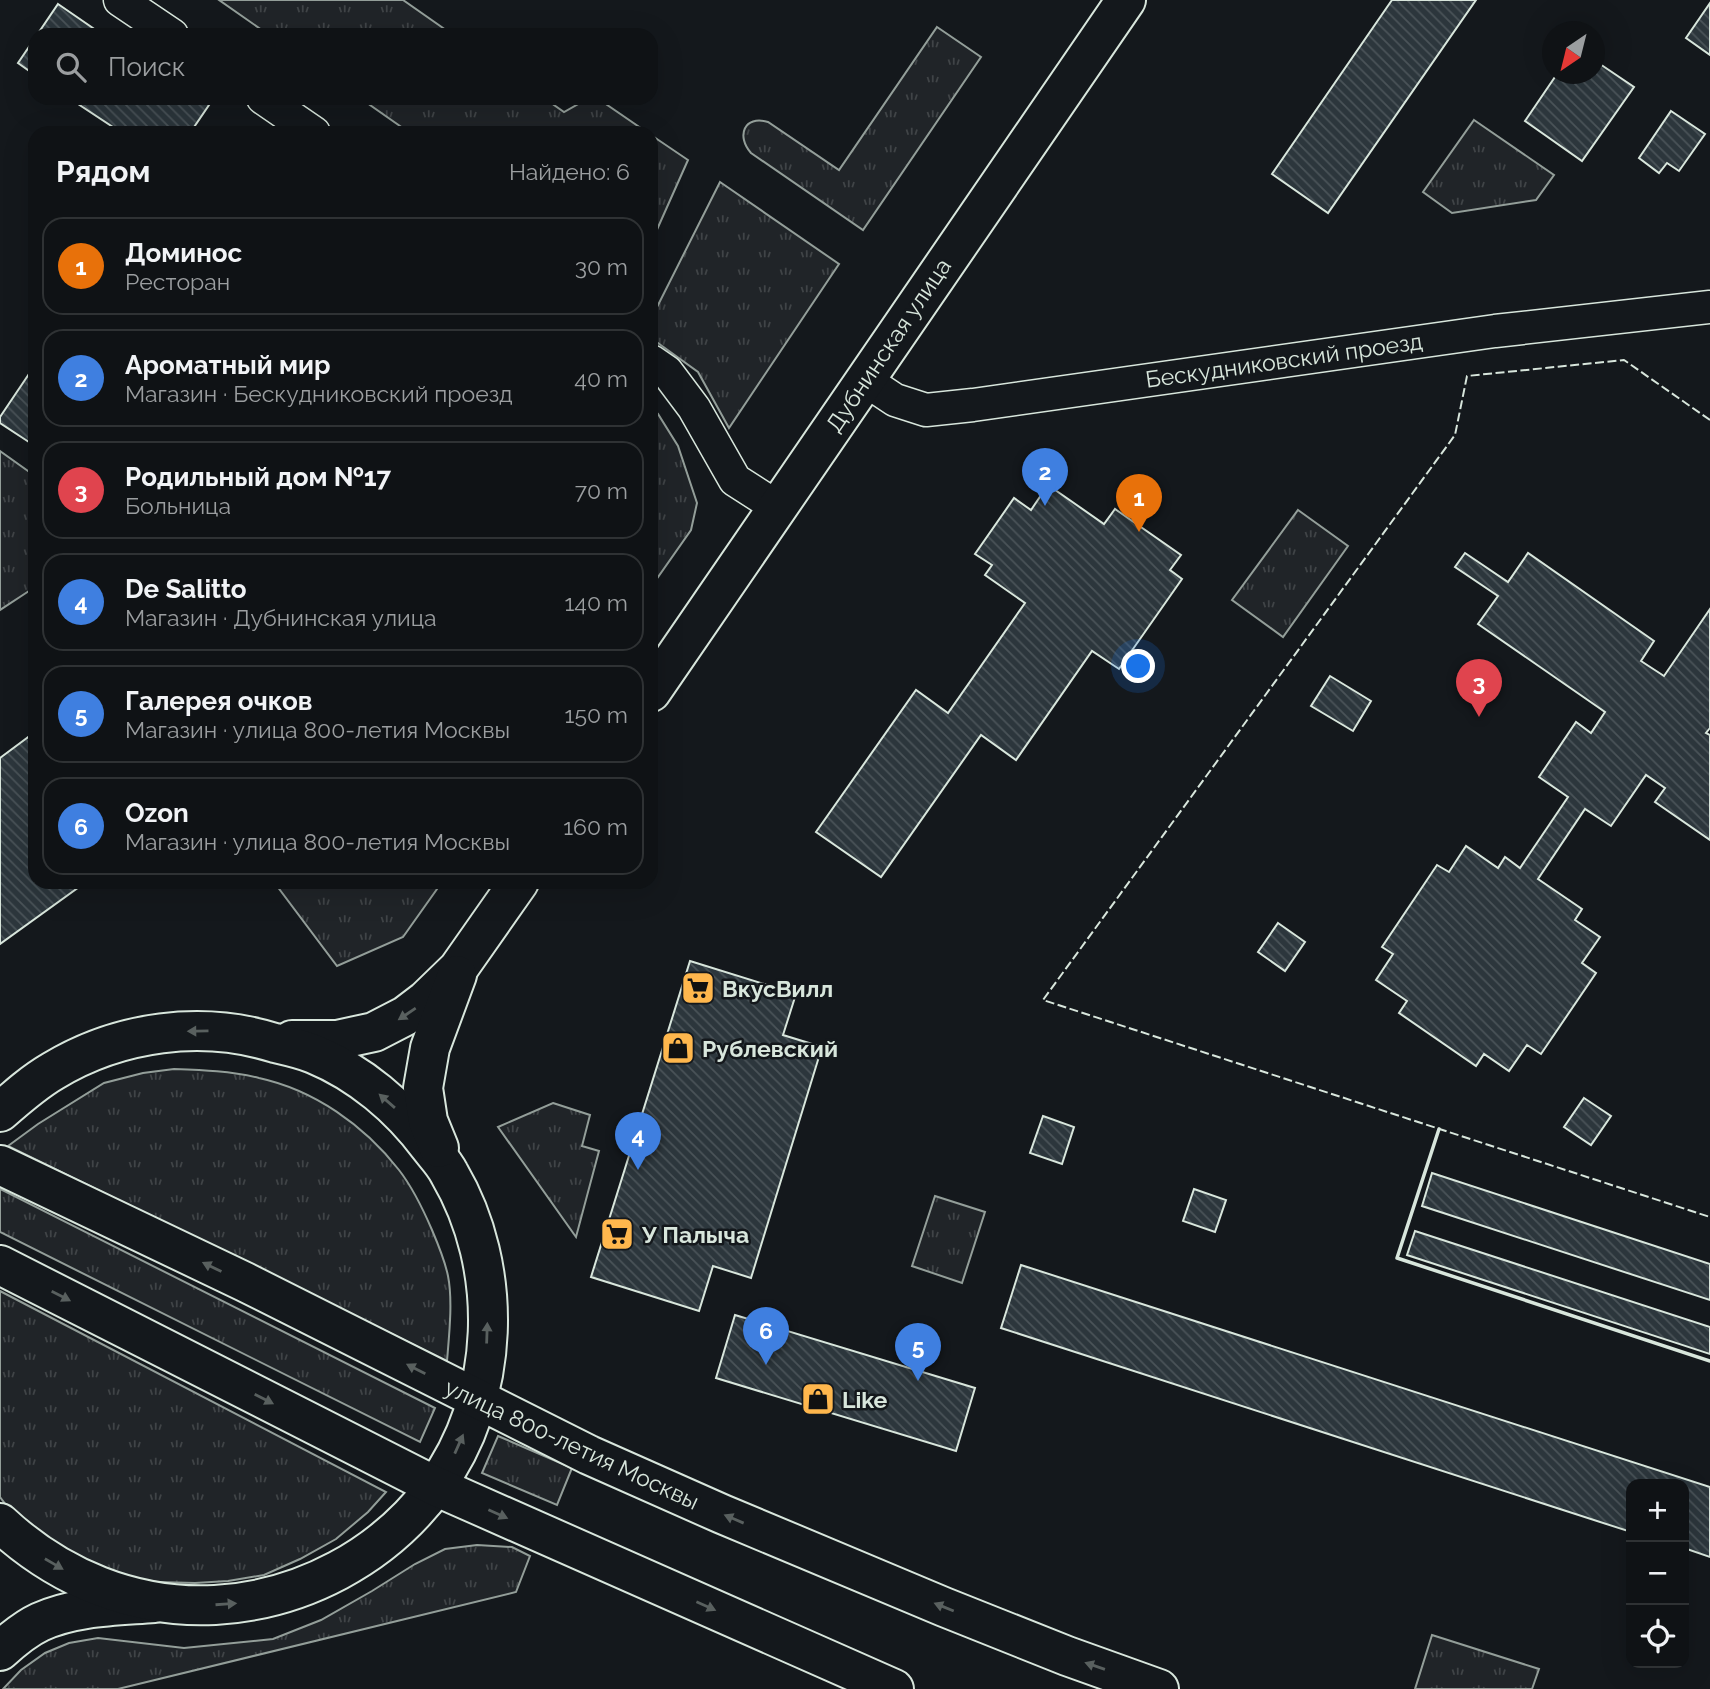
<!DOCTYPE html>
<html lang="ru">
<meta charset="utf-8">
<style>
body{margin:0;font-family:Raleway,sans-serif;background:#1d2022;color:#f1f3f6}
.controls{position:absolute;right:21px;bottom:21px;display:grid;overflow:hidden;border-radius:14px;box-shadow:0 7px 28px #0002}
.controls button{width:63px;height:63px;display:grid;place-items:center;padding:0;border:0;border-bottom:2px solid #2f3234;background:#0f1215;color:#f1f3f6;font:35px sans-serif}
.compass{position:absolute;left:1542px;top:21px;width:63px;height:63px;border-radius:50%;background:#0f1215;box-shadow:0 7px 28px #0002;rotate:215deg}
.you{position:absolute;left:1139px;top:667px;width:24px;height:24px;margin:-18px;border:5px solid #fff;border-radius:50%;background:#1a73e8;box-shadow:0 0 0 10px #1a73e833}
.badge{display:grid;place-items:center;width:46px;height:46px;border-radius:50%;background:#ffb74d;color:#fff;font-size:23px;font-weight:700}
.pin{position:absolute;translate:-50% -58px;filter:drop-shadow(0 2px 4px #0008)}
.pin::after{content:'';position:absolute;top:37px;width:24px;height:21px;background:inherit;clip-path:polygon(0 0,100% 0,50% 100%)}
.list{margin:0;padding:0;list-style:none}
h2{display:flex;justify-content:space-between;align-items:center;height:91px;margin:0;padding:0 28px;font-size:30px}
h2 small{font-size:23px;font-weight:400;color:#9b9ea0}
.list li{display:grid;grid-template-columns:46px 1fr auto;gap:21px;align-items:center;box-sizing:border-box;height:98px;margin:0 14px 14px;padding:0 14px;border:2px solid #2f3234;border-radius:21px}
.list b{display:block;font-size:26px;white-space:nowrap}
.list p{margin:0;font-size:23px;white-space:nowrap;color:#9b9ea0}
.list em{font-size:23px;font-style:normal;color:#9b9ea0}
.icon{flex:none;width:38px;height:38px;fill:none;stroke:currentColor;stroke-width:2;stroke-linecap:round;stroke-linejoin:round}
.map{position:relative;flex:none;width:1710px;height:1689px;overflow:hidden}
.search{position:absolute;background:#0f1215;box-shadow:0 7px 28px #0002;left:28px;top:28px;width:630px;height:77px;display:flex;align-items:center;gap:18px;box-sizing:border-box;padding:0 24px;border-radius:21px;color:#9b9ea0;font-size:26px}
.panel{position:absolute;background:#0f1215;box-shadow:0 7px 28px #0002;left:28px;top:126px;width:630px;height:763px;border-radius:21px}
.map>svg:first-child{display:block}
.grass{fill:url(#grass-tufts);stroke:#939e99;stroke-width:2}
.building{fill:url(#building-back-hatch);stroke:#d8e6dc;stroke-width:2}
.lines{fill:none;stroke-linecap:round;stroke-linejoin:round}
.minor-casing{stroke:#d8e6dc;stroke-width:35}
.tertiary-casing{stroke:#d8e6dc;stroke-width:42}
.secondary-casing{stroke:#d8e6dc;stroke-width:42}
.minor{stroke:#14181c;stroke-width:32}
.tertiary{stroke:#14181c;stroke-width:38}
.secondary{stroke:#14181c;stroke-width:38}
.fence{stroke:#d8e6dc;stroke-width:2;stroke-dasharray:9 3.5;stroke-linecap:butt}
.wall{stroke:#d8e6dc;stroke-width:3.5}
.oneway{fill:#59605f}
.labels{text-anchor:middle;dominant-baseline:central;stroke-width:5;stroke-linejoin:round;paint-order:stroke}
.street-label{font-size:23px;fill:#d8e6dc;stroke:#14181c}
.poi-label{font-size:23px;font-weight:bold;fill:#d8e6dc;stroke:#14181c;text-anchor:start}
</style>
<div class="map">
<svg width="1710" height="1689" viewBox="0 0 1710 1689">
<defs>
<pattern id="grass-tufts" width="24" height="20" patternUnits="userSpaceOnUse" patternTransform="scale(1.75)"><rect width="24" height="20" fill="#202428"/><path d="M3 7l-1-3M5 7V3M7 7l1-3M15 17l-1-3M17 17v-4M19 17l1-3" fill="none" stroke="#404447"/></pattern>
<pattern id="building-back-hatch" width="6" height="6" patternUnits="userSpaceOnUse" patternTransform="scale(1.75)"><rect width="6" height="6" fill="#2c363c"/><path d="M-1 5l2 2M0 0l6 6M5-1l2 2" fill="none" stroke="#4a5358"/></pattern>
</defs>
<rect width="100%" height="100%" fill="#14181c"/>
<g class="grass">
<polygon points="219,0 403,0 453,35 269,35"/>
<path d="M937 27 981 57 863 230 751 153C736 136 744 115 768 122L839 170Z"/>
<polygon points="360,98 544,98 564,112 589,98 597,98 648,133 410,133"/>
<polygon points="1474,120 1554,175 1536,200 1452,213 1423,192"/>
<polygon points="651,135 688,160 651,243"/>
<polygon points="720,182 839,264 729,428 698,372 651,338 651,319"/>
<polygon points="651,407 658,414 678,446 697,503 691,530 651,587"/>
<polygon points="0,451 35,476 35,590 32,589 0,610"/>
<polygon points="1298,510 1348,546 1283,637 1232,600"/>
<polygon points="274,882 442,882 403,937 337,966"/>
<path d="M174 1069C203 1070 231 1071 259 1078 314 1090 364 1125 399 1170 413 1188 423 1209 432 1230 438 1244 445 1261 448 1276 453 1301 449 1336 447 1361L8 1146 38 1124 104 1083 143 1073Z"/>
<polygon points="553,1103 590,1115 582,1146 599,1151 576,1237 498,1127"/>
<polygon points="0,1189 435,1408 420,1442 0,1232"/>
<polygon points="935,1196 985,1212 962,1283 912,1266"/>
<polygon points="0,1291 386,1492 368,1512 336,1539 300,1559 264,1575 228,1581 195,1583 157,1582 116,1575 73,1554 13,1514 0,1497"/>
<polygon points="498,1436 572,1468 557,1505 482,1473"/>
<polygon points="477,1545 512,1547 530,1556 516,1592 118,1689 3,1689 21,1670 45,1653 69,1643 98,1638 184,1648 273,1639 321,1620 372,1591 415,1564 445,1549"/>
<polygon points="1432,1635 1539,1669 1532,1689 1415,1689"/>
</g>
<g class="building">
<polygon points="1392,0 1476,0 1328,213 1272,174"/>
<polygon points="1710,3 1710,55 1686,38"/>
<polygon points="58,4 103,35 37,35"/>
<polygon points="35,38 35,75 18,63"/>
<polygon points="1594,60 1634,87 1582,161 1525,121 1557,74 1594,74"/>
<polygon points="69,98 198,98 209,105 190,133 122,133"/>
<polygon points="1671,111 1705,134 1679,171 1667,163 1659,173 1639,158"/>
<polygon points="35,365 35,446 0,423 0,417"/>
<polygon points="1048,485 1104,524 1115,509 1181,555 1170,570 1182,579 1119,669 1092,651 1016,760 981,735 881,877 816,832 916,690 948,713 1025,603 985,575 992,565 975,554 1014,498 1031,510"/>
<polygon points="1465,553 1508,582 1528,553 1654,641 1641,661 1664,676 1710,609 1710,728 1706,733 1710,735 1710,840 1655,802 1665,788 1646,775 1611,826 1585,809 1538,879 1582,909 1575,920 1600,937 1582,963 1596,973 1541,1054 1527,1045 1509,1071 1484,1054 1476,1066 1399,1013 1407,1001 1376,980 1393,954 1382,947 1437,865 1449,872 1466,846 1498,868 1505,857 1520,868 1568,797 1539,777 1576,722 1591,733 1605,712 1478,624 1498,596 1455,567"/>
<polygon points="1330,676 1371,701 1353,731 1311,706"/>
<polygon points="35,732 35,882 86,882 0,944 0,758"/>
<polygon points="1278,923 1305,942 1285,971 1258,952"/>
<polygon points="690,961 796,994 783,1035 822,1047 751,1278 713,1266 699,1311 591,1277"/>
<polygon points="1584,1098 1611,1116 1591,1145 1564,1127"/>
<polygon points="1043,1116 1074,1127 1062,1164 1030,1153"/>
<polygon points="1432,1173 1710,1264 1710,1300 1422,1206"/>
<polygon points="1194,1189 1226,1200 1215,1232 1183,1221"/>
<polygon points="1415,1231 1710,1327 1710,1354 1407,1255"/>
<polygon points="1021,1265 1710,1487 1710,1557 1684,1548 1684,1484 1631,1484 1631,1532 1001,1328"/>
<polygon points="735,1315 975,1388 956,1451 716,1378"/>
</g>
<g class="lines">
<defs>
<g id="minor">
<polyline points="120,0 172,35"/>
<polyline points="263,98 314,133"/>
<polyline points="651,361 667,372 694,408 735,480 777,507"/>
<polyline points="865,380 895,400 926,410 973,405 1495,331 1710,307"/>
</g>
<path id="tertiary" d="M0 1651C12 1640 25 1629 40 1622 75 1606 117 1606 154 1603"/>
<g id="secondary">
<polyline points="651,692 1126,0"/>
<polyline points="292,1040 337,1040 374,1032 405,1016 426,1000 458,969 519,882"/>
<path d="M0 1112C17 1097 34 1082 53 1071 119 1031 202 1020 275 1043 288 1046 302 1049 314 1054 360 1073 400 1107 429 1146 436 1155 444 1163 449 1173 505 1268 501 1398 435 1487 383 1557 302 1600 215 1605 134 1609 59 1578 0 1523"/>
<polyline points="439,1148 428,1121 423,1088 430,1048 457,975"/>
<polyline points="0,1165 245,1282 589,1455 722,1514 944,1607 1067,1656 1159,1689"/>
<polyline points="0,1265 435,1486 894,1689"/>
</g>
</defs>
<use href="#minor" class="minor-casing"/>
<use href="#tertiary" class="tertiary-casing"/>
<use href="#secondary" class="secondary-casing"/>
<use href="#minor" class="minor"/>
<use href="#tertiary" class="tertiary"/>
<use href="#secondary" class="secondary"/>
<polyline class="fence" points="1710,420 1624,360 1467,376 1455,435 1043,1000 1710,1217"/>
<polyline class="wall" points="1439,1129 1397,1258 1710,1361"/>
</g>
<defs><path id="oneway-solid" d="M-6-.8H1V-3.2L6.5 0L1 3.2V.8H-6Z" transform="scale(1.75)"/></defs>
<g class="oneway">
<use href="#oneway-solid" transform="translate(407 1014) rotate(146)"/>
<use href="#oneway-solid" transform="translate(198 1031) rotate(179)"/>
<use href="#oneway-solid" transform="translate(387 1101) rotate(-139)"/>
<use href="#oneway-solid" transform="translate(212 1267) rotate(-154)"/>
<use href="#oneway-solid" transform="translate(61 1296) rotate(27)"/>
<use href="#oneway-solid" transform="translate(487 1333) rotate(-88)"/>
<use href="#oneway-solid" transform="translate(416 1369) rotate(-153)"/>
<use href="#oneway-solid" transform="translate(264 1399) rotate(27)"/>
<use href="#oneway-solid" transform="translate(459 1444) rotate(-66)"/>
<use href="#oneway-solid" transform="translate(498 1514) rotate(24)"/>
<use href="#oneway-solid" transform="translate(734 1519) rotate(-157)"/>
<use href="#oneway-solid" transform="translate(54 1564) rotate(30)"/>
<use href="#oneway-solid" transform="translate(226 1604) rotate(-4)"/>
<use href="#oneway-solid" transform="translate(706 1606) rotate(24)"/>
<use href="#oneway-solid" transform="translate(944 1607) rotate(-158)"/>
<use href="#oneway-solid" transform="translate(1095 1666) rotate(-161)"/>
</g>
<defs>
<symbol id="supermarket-square" viewBox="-11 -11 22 22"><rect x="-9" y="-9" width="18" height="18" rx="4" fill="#ffb74d" stroke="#14181c"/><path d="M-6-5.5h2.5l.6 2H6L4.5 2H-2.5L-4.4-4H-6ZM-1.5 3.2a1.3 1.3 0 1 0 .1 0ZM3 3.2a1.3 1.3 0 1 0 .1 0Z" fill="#111"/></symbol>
<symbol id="shop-square" viewBox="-11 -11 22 22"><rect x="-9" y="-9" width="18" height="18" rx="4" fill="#ffb74d" stroke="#14181c"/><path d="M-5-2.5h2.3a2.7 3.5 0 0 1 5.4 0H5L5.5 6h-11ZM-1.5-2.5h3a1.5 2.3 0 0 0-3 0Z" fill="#111"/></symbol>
</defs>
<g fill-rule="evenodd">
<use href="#supermarket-square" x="679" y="969" width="38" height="38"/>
<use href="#shop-square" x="659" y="1029" width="38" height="38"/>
<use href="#supermarket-square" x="598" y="1215" width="38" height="38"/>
<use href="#shop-square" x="799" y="1380" width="38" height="38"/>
</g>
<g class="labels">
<g class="street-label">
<text transform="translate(888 345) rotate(-56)">Дубнинская улица</text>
<text transform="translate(1284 360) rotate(-8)">Бескудниковский проезд</text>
<text transform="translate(572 1444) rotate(25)">улица 800-летия Москвы</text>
</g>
<g class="poi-label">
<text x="722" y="988">ВкусВилл</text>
<text x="702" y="1048">Рублевский</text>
<text x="642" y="1234">У Палыча</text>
<text x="842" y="1399">Like</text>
</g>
</g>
</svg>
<div class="controls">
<button>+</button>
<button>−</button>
<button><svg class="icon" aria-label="locate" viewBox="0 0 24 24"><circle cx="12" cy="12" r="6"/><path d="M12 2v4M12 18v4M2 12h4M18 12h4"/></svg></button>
</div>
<svg class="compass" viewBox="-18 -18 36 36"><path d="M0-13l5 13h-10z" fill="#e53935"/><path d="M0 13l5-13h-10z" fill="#9b9ea0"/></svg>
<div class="you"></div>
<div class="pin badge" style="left:1139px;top:532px;background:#e8710a">1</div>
<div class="pin badge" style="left:1045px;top:506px;background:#3f7fe0">2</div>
<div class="pin badge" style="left:1479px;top:717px;background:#e0444e">3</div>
<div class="pin badge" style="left:638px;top:1170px;background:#3f7fe0">4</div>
<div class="pin badge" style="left:918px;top:1381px;background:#3f7fe0">5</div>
<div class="pin badge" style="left:766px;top:1365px;background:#3f7fe0">6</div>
<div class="search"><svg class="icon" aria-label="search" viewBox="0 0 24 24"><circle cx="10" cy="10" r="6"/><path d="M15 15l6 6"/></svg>Поиск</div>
<section class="panel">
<h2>Рядом<small>Найдено: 6</small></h2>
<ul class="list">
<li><span class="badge" style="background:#e8710a">1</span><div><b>Доминос</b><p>Ресторан</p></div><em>30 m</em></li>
<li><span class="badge" style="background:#3f7fe0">2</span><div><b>Ароматный мир</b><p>Магазин · Бескудниковский проезд</p></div><em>40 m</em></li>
<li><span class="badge" style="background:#e0444e">3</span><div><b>Родильный дом №17</b><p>Больница</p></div><em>70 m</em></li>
<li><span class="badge" style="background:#3f7fe0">4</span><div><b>De Salitto</b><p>Магазин · Дубнинская улица</p></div><em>140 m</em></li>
<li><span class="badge" style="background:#3f7fe0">5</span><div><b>Галерея очков</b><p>Магазин · улица 800-летия Москвы</p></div><em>150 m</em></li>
<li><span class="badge" style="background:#3f7fe0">6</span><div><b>Ozon</b><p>Магазин · улица 800-летия Москвы</p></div><em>160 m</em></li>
</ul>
</section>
</div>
